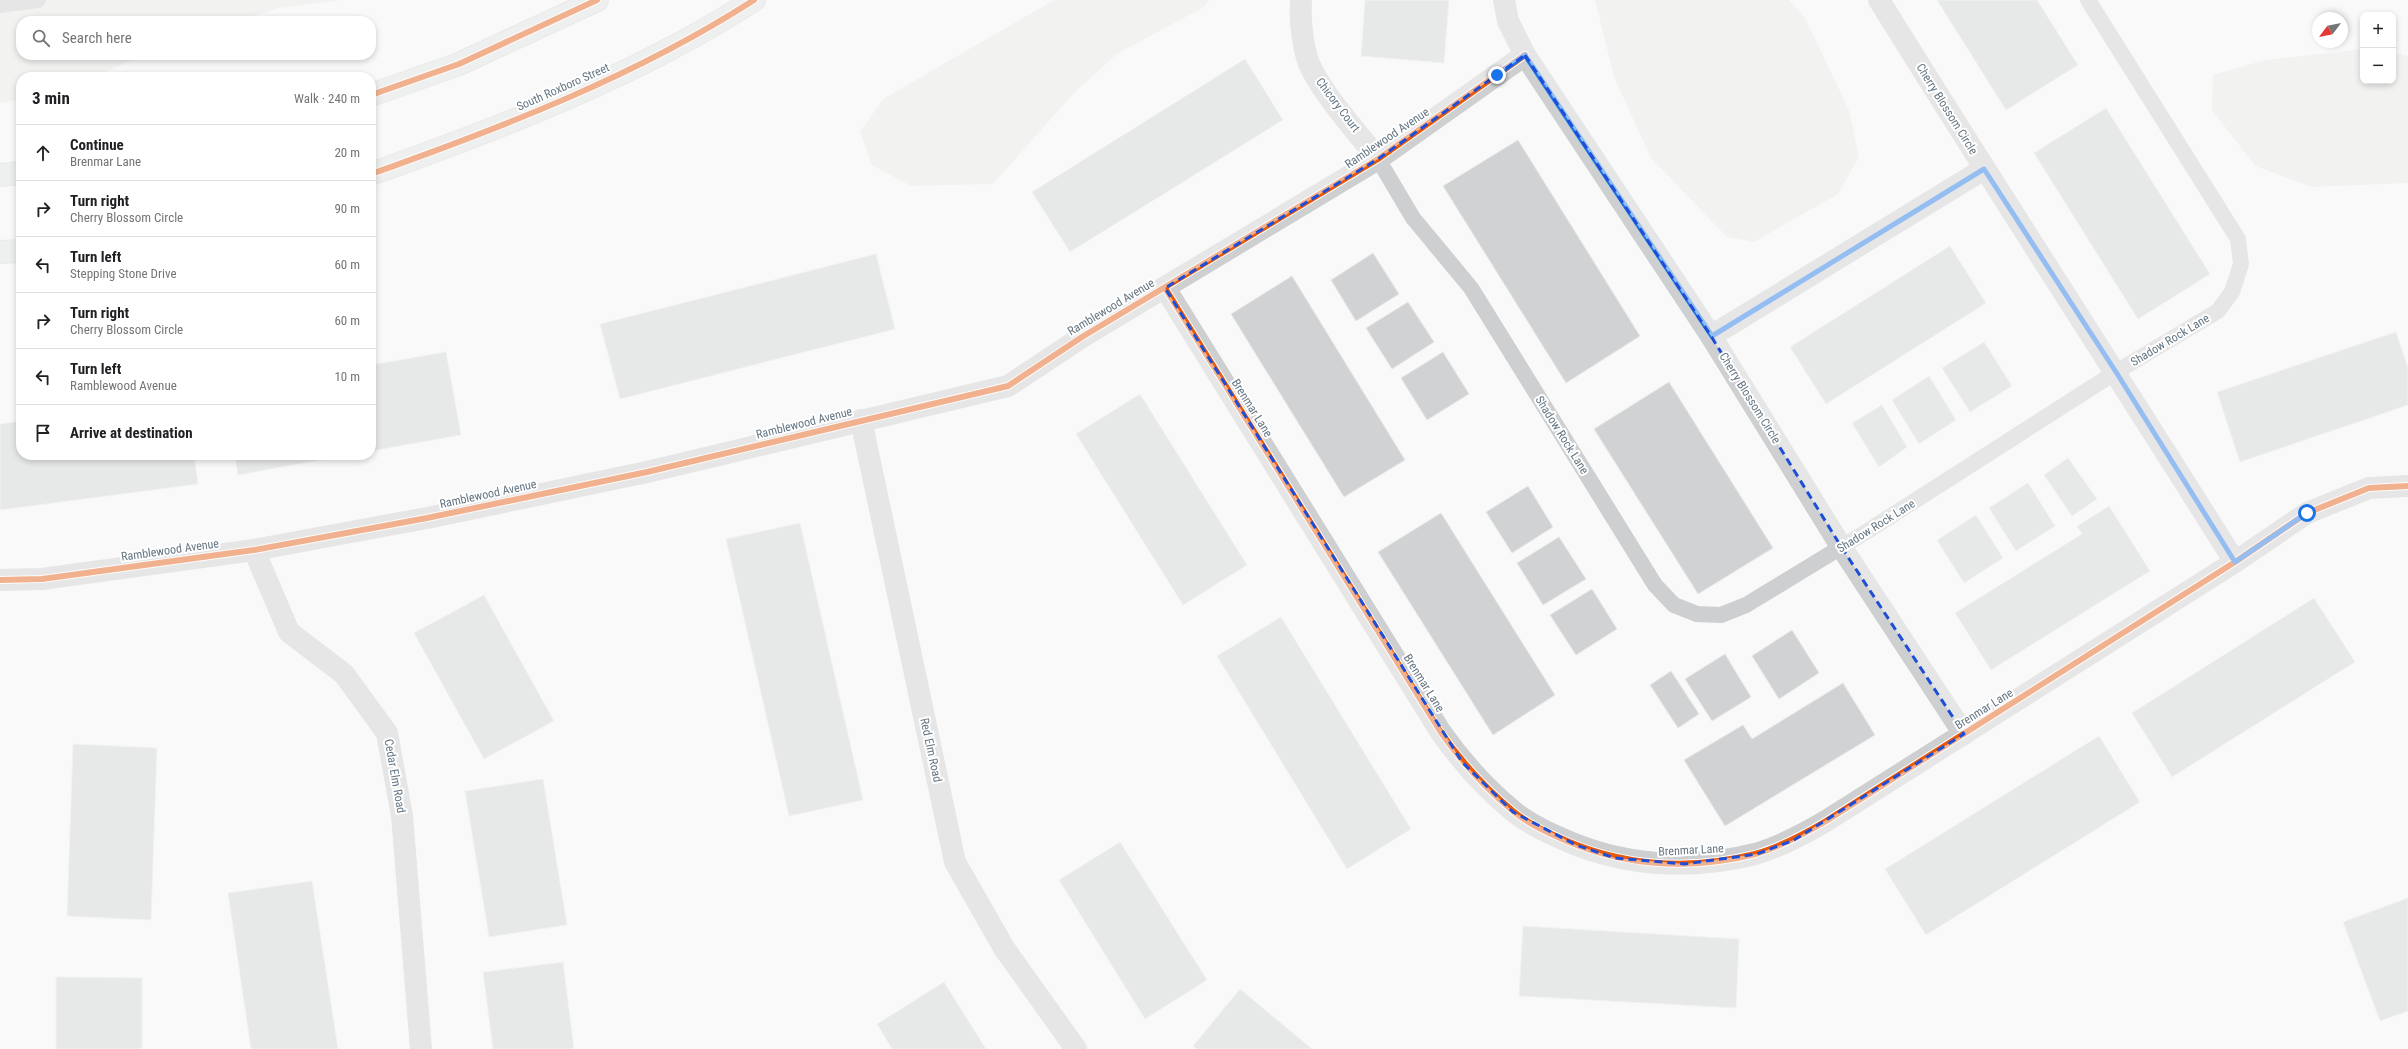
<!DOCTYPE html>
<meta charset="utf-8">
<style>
body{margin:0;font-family:"Roboto Condensed",sans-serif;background:#f2f2f2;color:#202124}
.controls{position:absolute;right:12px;top:12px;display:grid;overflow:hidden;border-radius:8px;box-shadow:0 2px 6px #0003}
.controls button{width:36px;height:36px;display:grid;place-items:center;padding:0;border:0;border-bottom:1px solid #e0e0e0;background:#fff;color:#202124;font:20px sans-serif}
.compass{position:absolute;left:2312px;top:12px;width:36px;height:36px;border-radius:50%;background:#fff;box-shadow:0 2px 6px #0003;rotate:238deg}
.stop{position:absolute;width:12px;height:12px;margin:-9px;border:3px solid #1a73e8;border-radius:50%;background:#fff}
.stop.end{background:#1a73e8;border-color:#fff;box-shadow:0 1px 4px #0008}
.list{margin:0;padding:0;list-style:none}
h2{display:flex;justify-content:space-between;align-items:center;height:52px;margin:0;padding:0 16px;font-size:17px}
h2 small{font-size:13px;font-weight:400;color:#757577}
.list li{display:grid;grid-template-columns:26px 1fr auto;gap:12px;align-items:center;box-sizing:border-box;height:56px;padding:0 16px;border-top:1px solid #e0e0e0}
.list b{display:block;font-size:15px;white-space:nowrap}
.list p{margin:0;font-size:13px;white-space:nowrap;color:#757577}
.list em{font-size:13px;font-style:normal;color:#757577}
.icon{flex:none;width:22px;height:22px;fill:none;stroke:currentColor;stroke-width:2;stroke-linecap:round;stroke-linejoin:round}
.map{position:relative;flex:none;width:2408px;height:1049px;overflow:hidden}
.search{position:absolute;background:#fff;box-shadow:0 2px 6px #0003;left:16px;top:16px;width:360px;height:44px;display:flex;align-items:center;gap:10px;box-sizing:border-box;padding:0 14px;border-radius:16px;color:#757577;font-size:15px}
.panel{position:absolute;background:#fff;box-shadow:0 2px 6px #0003;left:16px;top:72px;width:360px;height:388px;border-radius:16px}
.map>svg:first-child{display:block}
.green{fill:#e8ebe6}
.building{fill:#d0d2d3;stroke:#e8e8e8}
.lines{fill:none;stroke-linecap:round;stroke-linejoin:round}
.secondary-casing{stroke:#d5d6d7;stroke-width:24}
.lane{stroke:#cecfd0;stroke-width:16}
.street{stroke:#cecfd0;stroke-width:22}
.secondary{stroke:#e1e2e2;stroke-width:22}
.cycleway-casing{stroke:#fff;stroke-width:8}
.cycleway{stroke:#e8590c;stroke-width:6}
.route{stroke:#1a73e8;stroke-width:5}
.marked{fill:none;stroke:#1d4ed8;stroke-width:3;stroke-dasharray:8 5;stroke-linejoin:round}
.labels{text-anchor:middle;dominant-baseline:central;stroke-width:4;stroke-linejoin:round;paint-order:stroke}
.street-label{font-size:12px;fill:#657683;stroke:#fff}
</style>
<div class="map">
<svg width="2408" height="1049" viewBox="0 0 2408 1049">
<rect width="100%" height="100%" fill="#f9f9f9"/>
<g class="green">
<polygon points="0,0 343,0 279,8 236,21 21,21 21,55 144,55 94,77 21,77 21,99 0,103"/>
<polygon points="1054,0 1209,0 1204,7 1117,54 1074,93 993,184 911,186 872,165 860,132 883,99"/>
<polygon points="1595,0 1789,0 1805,18 1849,110 1859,157 1838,194 1754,242 1727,237 1651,158 1614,77"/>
<polygon points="2363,49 2363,81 2393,81 2393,53 2408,56 2408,183 2312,187 2255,166 2212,110 2213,75 2265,60"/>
</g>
<g class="building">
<polygon points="1365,0 1449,0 1444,63 1361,56"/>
<polygon points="1937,0 2037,0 2078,65 2006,110"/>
<polygon points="1245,59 1283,120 1070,252 1032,192"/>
<polygon points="2106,108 2210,274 2138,319 2034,153"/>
<polygon points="1518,140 1640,336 1566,383 1443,186"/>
<polygon points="1950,246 1986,303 1826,404 1790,347"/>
<polygon points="1373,253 1399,294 1356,321 1331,280"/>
<polygon points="876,254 895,329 620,399 600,324"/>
<polygon points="1292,276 1405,460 1344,497 1231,314"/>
<polygon points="1408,302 1434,342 1392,369 1366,328"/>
<polygon points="2396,332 2408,368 2408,405 2240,462 2217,392"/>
<polygon points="1984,342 2012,386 1970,412 1942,368"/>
<polygon points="446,352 461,435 371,451 371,365"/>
<polygon points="1443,352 1469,394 1427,420 1401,378"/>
<polygon points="1929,376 1956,420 1919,444 1892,400"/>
<polygon points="1669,382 1773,548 1698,594 1594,429"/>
<polygon points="1140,394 1247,565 1183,605 1076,434"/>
<polygon points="1882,405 1907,447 1879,467 1852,423"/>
<polygon points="21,421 21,455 194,455 198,484 0,510 0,424"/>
<polygon points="235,455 348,455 238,475"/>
<polygon points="2068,458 2097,499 2072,516 2044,475"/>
<polygon points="2028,483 2055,526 2016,551 1989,508"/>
<polygon points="1528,486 1553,527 1512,553 1486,512"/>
<polygon points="2109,506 2150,571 1991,670 1955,613 2082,534 2077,526"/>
<polygon points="1441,513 1555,695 1493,735 1378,552"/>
<polygon points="1976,515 2003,558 1964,583 1937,540"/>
<polygon points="800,523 863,800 789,816 726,539"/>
<polygon points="1559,537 1586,579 1543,605 1517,563"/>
<polygon points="1592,589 1617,629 1576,655 1550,615"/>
<polygon points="484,595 554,721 484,759 414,633"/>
<polygon points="2314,598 2355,662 2172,777 2132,713"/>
<polygon points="1281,617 1411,829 1347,869 1217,656"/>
<polygon points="1792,630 1819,673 1779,699 1752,656"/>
<polygon points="1725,654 1751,697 1712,721 1685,679"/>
<polygon points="1671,671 1699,714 1678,728 1650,685"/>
<polygon points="1843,683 1875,735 1725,826 1684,760 1743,725 1752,739"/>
<polygon points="2099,736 2140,802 1926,935 1885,869"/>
<polygon points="73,744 157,748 151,920 67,916"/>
<polygon points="543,779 567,925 489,937 465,791"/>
<polygon points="1120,842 1207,980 1145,1019 1059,880"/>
<polygon points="312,881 338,1049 251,1049 228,893"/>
<polygon points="2408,898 2408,1011 2380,1021 2343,922"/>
<polygon points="1523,926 1739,939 1736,1008 1519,996"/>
<polygon points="563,962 574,1049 493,1049 483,972"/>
<polygon points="56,977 142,978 142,1049 56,1049"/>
<polygon points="944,982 986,1049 892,1049 877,1024"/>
<polygon points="1240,989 1312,1049 1197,1049 1193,1046"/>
</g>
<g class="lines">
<defs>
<g id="secondary">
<polyline points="371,95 459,64 597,0"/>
<path d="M371 174C503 127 636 76 754 0"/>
<polyline points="0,175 21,173"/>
<polyline points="0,252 21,251"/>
</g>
</defs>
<use href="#secondary" class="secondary-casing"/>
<g class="lane">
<polyline points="0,5 38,0"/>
<polyline points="1378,159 1413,218 1471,288 1655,585 1674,605 1697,614 1721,615 1746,605 1866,532 2116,372 2218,311 2232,292 2241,264 2238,239 2088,0"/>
</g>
<g class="street">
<path d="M1301 0C1300 18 1302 40 1307 58 1316 87 1358 133 1378 159"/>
<polyline points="1504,0 1508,21 1525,55 1711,336 1842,548 1964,734"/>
<path d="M1879 0C1996 189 2117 374 2235 562"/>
<path d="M1165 288 1440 731C1461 761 1485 788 1513 811 1526 822 1542 830 1558 837 1620 866 1688 871 1755 854 1780 847 1804 834 1826 821L2235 562 2307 513 2369 488 2408 486"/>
<polyline points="1711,336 1984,169"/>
<polyline points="861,420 955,862 1004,948 1076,1049"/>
<polyline points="254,550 289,632 344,674 387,733 402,816 421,1049"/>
<polyline points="0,580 42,579 254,550 427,518 647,472 1008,386 1082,337 1378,159 1525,55"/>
</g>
<use href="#secondary" class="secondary"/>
<defs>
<g id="cycleway">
<polyline points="371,95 459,64 597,0"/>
<path d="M371 174C503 127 636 76 754 0"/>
<path d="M1165 288 1440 731C1461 761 1485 788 1513 811 1526 822 1542 830 1558 837 1620 866 1688 871 1755 854 1780 847 1804 834 1826 821L2235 562 2307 513 2369 488 2408 486"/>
<polyline points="0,580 42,579 254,550 427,518 647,472 1008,386 1082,337 1378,159 1525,55"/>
</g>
</defs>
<use href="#cycleway" class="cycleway-casing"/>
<use href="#cycleway" class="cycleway"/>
</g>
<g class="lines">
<polyline class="route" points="1497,75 1525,55 1712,336 1984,169 2116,372 2235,562 2307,513"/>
</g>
<path d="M0 0H2408V1049H0ZM1525 55 1711 336 1842 548 1964 734 1794 840 1757 854 1685 864 1615 858 1576 845 1513 812 1462 762 1165 288 1378 159Z" fill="#f9f9f9" fill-opacity=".55" fill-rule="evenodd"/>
<path class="marked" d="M1525 55 1711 336 1842 548 1964 734 1794 840 1757 854 1685 864 1615 858 1576 845 1513 812 1462 762 1165 288 1378 159Z"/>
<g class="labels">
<g class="street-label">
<text transform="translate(563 87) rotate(-24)">South Roxboro Street</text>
<text transform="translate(1338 105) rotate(53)">Chicory Court</text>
<text transform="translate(1947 109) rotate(58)">Cherry Blossom Circle</text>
<text transform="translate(1387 138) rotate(-34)">Ramblewood Avenue</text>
<text transform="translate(1111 307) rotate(-31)">Ramblewood Avenue</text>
<text transform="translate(2170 340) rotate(-31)">Shadow Rock Lane</text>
<text transform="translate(1750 398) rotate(58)">Cherry Blossom Circle</text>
<text transform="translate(1252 408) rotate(58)">Brenmar Lane</text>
<text transform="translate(804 423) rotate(-14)">Ramblewood Avenue</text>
<text transform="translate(1562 435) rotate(58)">Shadow Rock Lane</text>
<text transform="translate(488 494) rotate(-12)">Ramblewood Avenue</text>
<text transform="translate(1876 526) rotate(-32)">Shadow Rock Lane</text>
<text transform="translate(170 550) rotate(-8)">Ramblewood Avenue</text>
<text transform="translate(1424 683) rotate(58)">Brenmar Lane</text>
<text transform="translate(1984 709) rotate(-32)">Brenmar Lane</text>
<text transform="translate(931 750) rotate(78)">Red Elm Road</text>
<text transform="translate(395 776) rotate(80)">Cedar Elm Road</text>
<text transform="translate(1691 850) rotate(-3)">Brenmar Lane</text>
</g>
</g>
</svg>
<div class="controls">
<button>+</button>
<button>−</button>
</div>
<svg class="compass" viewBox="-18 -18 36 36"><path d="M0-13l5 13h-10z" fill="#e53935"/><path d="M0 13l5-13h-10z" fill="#757577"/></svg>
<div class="stop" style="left:2307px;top:513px"></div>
<div class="stop end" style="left:1497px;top:75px"></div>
<div class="search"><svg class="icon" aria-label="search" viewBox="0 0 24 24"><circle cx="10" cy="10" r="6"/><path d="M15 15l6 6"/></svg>Search here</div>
<section class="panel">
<h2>3 min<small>Walk · 240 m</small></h2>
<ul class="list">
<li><svg class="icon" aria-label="ahead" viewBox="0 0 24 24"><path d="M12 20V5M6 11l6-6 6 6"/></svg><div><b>Continue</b><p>Brenmar Lane</p></div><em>20 m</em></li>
<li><svg class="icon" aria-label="right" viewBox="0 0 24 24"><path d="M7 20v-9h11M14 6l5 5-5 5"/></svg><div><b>Turn right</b><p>Cherry Blossom Circle</p></div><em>90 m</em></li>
<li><svg class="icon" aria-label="left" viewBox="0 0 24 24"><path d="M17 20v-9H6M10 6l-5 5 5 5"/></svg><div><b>Turn left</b><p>Stepping Stone Drive</p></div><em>60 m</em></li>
<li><svg class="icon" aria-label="right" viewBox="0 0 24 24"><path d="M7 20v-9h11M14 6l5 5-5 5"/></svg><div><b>Turn right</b><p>Cherry Blossom Circle</p></div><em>60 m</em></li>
<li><svg class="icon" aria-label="left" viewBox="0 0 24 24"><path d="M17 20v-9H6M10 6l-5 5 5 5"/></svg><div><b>Turn left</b><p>Ramblewood Avenue</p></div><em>10 m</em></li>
<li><svg class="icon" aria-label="arrive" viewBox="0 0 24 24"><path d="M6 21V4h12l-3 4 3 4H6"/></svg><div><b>Arrive at destination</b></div></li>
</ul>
</section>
</div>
